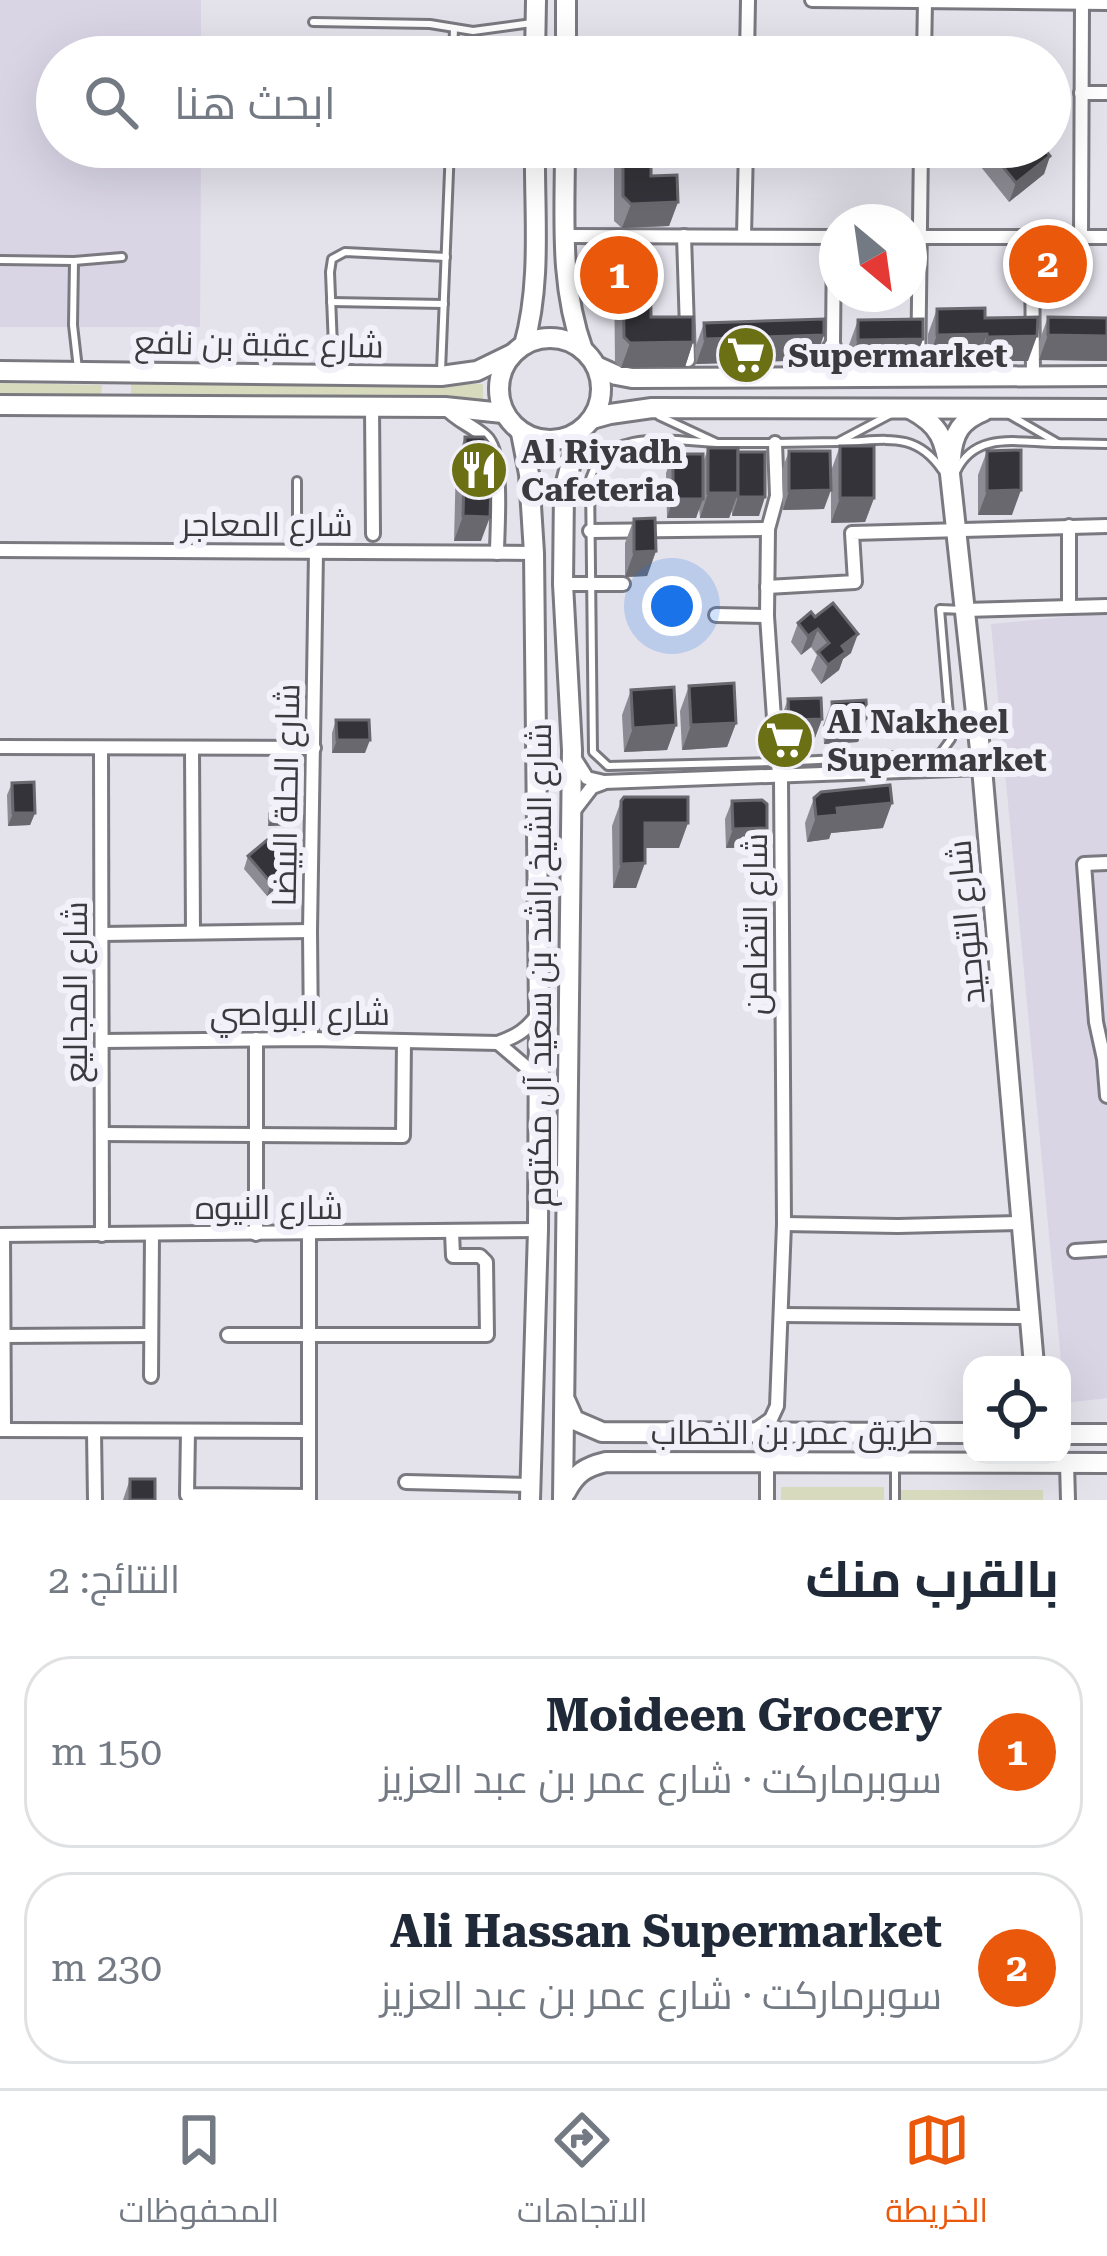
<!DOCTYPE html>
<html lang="ar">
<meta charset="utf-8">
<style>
body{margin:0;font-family:"Roboto Serif",Cairo,serif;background:#f6f6f7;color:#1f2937;direction:rtl}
.controls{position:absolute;right:36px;bottom:36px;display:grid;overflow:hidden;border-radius:24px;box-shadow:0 12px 48px #0002}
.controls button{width:108px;height:108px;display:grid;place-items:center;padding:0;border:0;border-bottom:3px solid #e0e1e3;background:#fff;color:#1f2937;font:60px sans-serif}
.compass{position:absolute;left:819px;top:204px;width:108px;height:108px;border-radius:50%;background:#fff;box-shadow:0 12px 48px #0002;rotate:151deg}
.you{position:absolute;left:672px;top:606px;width:42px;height:42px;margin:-30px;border:9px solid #fff;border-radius:50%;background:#1a73e8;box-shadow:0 0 0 18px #1a73e833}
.badge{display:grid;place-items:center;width:78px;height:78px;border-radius:50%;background:#ea580c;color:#fff;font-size:39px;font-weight:700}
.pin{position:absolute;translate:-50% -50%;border:6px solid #fff;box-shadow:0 3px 12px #0006}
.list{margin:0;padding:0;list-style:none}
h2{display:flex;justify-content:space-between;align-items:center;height:156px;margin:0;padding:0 48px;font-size:51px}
h2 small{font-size:39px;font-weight:400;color:#747a83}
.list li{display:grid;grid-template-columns:78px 1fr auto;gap:36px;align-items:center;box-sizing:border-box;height:192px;margin:0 24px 24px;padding:0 24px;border:3px solid #e0e1e3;border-radius:48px}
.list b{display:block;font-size:45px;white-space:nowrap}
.list p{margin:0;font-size:39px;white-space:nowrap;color:#747a83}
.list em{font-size:39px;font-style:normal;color:#747a83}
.icon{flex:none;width:66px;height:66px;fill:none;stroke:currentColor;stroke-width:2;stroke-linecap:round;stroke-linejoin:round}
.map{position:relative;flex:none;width:1107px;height:1500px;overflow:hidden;direction:ltr}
.search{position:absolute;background:#fff;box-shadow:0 12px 48px #0002;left:36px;right:36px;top:36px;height:132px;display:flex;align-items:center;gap:30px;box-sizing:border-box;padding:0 42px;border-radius:66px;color:#747a83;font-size:45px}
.sheet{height:588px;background:#fff}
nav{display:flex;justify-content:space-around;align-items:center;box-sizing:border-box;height:168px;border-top:3px solid #e0e1e3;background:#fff;font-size:33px;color:#747a83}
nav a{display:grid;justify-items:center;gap:6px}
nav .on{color:#ea580c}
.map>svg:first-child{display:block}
.built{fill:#d9d5e5}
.green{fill:#d7dabd}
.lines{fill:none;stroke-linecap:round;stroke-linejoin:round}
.lane-casing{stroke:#7b7980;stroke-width:12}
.street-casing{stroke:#7b7980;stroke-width:18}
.secondary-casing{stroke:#7b7980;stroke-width:24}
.lane{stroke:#fff;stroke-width:6}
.street{stroke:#fff;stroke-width:12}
.secondary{stroke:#fff;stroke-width:18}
.wall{fill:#8c8a92}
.shaded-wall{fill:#69686e}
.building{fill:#343339;stroke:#69686e;stroke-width:3}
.labels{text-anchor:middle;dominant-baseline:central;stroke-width:12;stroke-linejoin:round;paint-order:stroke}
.street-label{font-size:33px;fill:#3b3a3e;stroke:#f2f0f8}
.poi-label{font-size:33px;font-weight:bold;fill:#3b3a3e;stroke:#f2f0f8;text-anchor:start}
</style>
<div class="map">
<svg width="1107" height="1500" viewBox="0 0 1107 1500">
<rect width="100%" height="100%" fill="#e4e2eb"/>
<g class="built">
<polygon points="0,0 201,0 201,57 57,57 57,147 201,147 200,327 0,327"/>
<polygon points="1107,613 1107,1398 1065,1403 991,624"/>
</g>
<g class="green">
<polygon points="0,383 102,385 101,396 0,396"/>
<polygon points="131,383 483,384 483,403 461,398 131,398"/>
<rect x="781" y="1487" width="103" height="13"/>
<rect x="901" y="1490" width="142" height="10"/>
</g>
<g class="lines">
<defs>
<g id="lane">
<polyline points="313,22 430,24 473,31 532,23"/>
<polyline points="453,57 454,29"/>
<polyline points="0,260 74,261 122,257"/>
<polyline points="74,262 73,325 78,369"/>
<polyline points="331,302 444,304"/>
<polyline points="441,371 450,147"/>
<polyline points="334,372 330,272 332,259 345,252 446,257"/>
<polyline points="1008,414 1058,443 1107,444"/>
<polyline points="659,416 717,443 775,443 838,442 891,414"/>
<path d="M841 442C884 441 915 430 942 470"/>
<path d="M717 443C673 441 607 426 590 479L593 752 608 766 777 762 940 754 951 739 940 609 964 610"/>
<path d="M956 472C975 430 1020 443 1058 443"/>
<polyline points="297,481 297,552"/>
<polyline points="895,1500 895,1468"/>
</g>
<g id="street">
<polyline points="812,0 1107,3"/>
<polyline points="747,57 748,0"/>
<polyline points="924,57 925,1"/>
<polyline points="1081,93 1107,93"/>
<polyline points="565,236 837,237"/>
<polyline points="684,236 688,360"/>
<polyline points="744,236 746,147"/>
<path d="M834 237 833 343C837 359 842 368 856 375"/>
<polyline points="909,237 1107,237"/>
<polyline points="1032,237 1033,376"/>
<polyline points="1081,237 1082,3"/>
<polyline points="801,376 819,364 832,344"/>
<polyline points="918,377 921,147"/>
<polyline points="372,407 373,534"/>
<path d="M446 408C457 421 472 425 485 437 504 454 497 527 497 553"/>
<polyline points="590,531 768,529"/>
<polyline points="0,550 534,553"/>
<polyline points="563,584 623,584"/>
<polyline points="767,587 855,582 852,533 1107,526"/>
<polyline points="1069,605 1069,526"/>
<polyline points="965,610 1107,606"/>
<polyline points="716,615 767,616"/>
<polyline points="0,747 314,748"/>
<polyline points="101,749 102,1235"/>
<polyline points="192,749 193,932"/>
<polyline points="575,759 587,778 604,782 982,768"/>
<polyline points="572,813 592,787 603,783"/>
<polyline points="1107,863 1084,864 1096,1022 1104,1059 1107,1096"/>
<polyline points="102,934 310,931"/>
<polyline points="256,1039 256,1234"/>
<polyline points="311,1039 310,931 316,552"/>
<path d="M102 1041 311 1039 498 1043C517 1036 527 1030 539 1013"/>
<polyline points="498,1043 538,1077"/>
<polyline points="102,1134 403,1136 404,1041"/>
<polyline points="784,1224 898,1226 1023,1223"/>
<polyline points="309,1233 309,1500"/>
<polyline points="0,1235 538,1230"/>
<polyline points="3,1235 4,1430"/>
<polyline points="1075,1251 1107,1249"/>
<polyline points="782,1315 1031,1317"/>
<polyline points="228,1335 487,1335 486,1262 480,1256 453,1256 452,1232"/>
<polyline points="4,1336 151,1335"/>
<polyline points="151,1376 152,1234"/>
<polyline points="0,1430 308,1431"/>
<polyline points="188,1431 187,1495 309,1496"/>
<polyline points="754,1431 771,1419 777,1406 784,1224 781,778 777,762 767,616 768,529 777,496 775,443"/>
<polyline points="94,1432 95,1500"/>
<polyline points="767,1462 767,1500"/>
<polyline points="1067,1463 1068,1500"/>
<polyline points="406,1482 530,1485"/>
</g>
<g id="secondary">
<polyline points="535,57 536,0"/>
<polyline points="566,57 566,0"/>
<path d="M565 147C565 216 559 284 583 350"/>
<circle cx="550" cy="389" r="51"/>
<path d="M524 345C542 282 534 211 535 147"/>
<polyline points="596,366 616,375 632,378 1107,376"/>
<polyline points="0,371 441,376 477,371 512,354"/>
<polyline points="0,405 445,407 503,413"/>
<path d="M910 409C942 426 944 440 950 474L982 768 1034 1365"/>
<polyline points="592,419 610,414 652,408 1107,409"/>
<polyline points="521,433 529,474 534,553 539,1013 538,1230 530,1500"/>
<path d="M951 458C953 433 961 420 984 411"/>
<polyline points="566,1402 574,1420 602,1432 972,1433"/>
<polyline points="1062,1434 1107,1434"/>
<path d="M566 1492C576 1473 585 1467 606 1462L1107 1463"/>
<polyline points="563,1500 572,750 563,584 564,490 579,432"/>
</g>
</defs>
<use href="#lane" class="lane-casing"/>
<use href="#street" class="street-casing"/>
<use href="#secondary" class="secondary-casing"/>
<use href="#lane" class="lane"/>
<use href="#street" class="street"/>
<use href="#secondary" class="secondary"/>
</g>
<g class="wall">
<polygon points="614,147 651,147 651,176 678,202 669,226 622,228 614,221"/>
<polygon points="977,147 1043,147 1050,156 1044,174 1009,202 973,157"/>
<polygon points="623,245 651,317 693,342 685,367 621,368 615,362 614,269"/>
<polygon points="937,309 985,318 1028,361 978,361 978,359 928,360 928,334"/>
<polygon points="1048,317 1107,318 1107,361 1039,360 1039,342"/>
<polygon points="858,320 923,339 914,363 849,364 849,345"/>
<polygon points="704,323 815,360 696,364 695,348"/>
<polygon points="465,437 481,541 454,541 456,461"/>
<polygon points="840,446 874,498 865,522 831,523 831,471"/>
<polygon points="708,448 738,454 759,516 732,516 732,511 729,518 700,518 699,508 696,518 667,518 666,473 673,454 703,463"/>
<polygon points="789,451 824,509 783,510 782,470"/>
<polygon points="987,451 1012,515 978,515 978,475"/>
<polygon points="634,519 656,551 647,576 625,577 625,543"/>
<polygon points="811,612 851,653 843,659 839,670 821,684 811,670 817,655 811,647 801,655 791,642 798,623"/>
<polygon points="689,686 736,723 727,747 682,750 680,711"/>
<polygon points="631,690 676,725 667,750 624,752 622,715"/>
<polygon points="788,699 822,719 813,743 780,745 779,724"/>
<polygon points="832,702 867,718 858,742 824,744 823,726"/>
<polygon points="336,720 365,753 332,753 332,733"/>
<polygon points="12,783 35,813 30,825 8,826 7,795"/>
<polygon points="814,798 883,828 831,833 829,839 807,842 805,823"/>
<polygon points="273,801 295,825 268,826 268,814"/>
<polygon points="621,801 679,848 645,848 636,888 613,888 612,826"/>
<polygon points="732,801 761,847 726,848 725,819"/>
<polygon points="248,856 290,867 286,880 267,896 244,869"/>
<polygon points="130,1479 155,1500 123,1500"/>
</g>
<g class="shaded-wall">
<polygon points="1050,156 1044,174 1009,202 1016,183"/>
<polygon points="678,202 669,226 622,228 631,204"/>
<polygon points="1045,264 1056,264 1054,270 1043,270"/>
<polygon points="987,334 978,359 928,360 937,335"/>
<polygon points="824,335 815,360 696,364 705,339"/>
<polygon points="1048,335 1107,336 1107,361 1039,360"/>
<polygon points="1037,336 1028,361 978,361 987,337"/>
<polygon points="923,339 914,363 849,364 858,340"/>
<polygon points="693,342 685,367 621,368 630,343"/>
<polygon points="831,490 824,509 783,510 789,491"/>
<polygon points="1021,490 1012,515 978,515 987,491"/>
<polygon points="708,493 738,493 729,518 700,518"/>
<polygon points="738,497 765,497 759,516 732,516"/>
<polygon points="840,498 874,498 865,522 831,523"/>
<polygon points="673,499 703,499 696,518 667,518"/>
<polygon points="463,516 490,517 481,541 454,541"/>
<polygon points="656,551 647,576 625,577 634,552"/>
<polygon points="818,629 811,647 801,655 808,636"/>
<polygon points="858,634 851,653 843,659 839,670 821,684 828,665 842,646"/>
<polygon points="867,718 858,742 824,744 833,719"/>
<polygon points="822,719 813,743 780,745 789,720"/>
<polygon points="736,723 727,747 682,750 691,725"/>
<polygon points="676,725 667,750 624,752 633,728"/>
<polygon points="337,740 370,740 365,753 332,753"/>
<polygon points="892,803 883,828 831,833 829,839 807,842 816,817 837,808"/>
<polygon points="13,813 35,813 30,825 8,826"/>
<polygon points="299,813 295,825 268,826 273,814"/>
<polygon points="645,823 688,823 679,848 636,848"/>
<polygon points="767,828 761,847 726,848 733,829"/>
<polygon points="645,863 636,888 613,888 621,864"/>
<polygon points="290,867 286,880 267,896 271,883"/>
</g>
<g class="building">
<polygon points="623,147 651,147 651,176 677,175 678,202 631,204 623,196"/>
<polygon points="987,147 1043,147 1050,156 1016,183"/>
<polygon points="650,244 651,317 693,317 693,342 630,343 624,337 623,245"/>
<rect x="1045" y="251" width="11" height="13"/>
<polygon points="985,308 985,318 1038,317 1037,336 987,337 987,334 937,335 937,309"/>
<polygon points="1048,317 1107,318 1107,336 1048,335"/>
<polygon points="824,319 824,335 705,339 704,323"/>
<polygon points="923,319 923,339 858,340 858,320"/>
<polygon points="465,437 484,437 492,447 490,517 463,516"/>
<rect x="840" y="446" width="34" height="52"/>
<rect x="708" y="448" width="30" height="45"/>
<polygon points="1021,450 1021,490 987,491 987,451"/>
<polygon points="789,451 830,451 831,490 789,491"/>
<rect x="738" y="452" width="27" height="45"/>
<rect x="673" y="454" width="30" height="45"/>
<polygon points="655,518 656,551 634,552 634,519"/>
<polygon points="833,603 858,634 842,646 846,652 828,665 818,652 829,643 818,629 808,636 798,623 811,612 815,617"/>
<polygon points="734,683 736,723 691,725 689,686"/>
<polygon points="674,687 676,725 633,728 631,690"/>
<polygon points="821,698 822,719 789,720 788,699"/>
<polygon points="866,700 867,718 833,719 832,702"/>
<polygon points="336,720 369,720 370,740 337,740"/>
<polygon points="34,782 35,813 13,813 12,783"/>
<polygon points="890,785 892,803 837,808 838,815 816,817 814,798 821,792"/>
<polygon points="624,797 688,797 688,823 645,823 645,863 621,864 621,801"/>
<polygon points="299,800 299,813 273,814 273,801"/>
<polygon points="762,800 767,804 767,828 733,829 732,801"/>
<polygon points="267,840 290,867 271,883 248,856"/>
<rect x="130" y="1479" width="25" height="21"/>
</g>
<defs>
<symbol id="supermarket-disc" viewBox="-11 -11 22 22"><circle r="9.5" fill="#6c7015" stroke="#f2f0f8"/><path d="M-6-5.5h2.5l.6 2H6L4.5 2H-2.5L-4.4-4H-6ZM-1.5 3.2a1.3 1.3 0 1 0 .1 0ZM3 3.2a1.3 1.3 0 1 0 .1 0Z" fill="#fff"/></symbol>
<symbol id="restaurant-disc" viewBox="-11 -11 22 22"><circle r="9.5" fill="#6c7015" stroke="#f2f0f8"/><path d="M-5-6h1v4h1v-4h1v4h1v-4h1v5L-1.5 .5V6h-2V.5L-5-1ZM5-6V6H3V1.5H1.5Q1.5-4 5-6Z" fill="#fff"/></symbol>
</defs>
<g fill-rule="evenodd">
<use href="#supermarket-disc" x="713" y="322" width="66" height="66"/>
<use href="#restaurant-disc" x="446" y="437" width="66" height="66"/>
<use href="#supermarket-disc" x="752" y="707" width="66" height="66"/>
</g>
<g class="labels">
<g class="street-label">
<text transform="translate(259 344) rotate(1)">شارع عقبة بن نافع</text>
<text x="267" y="524">شارع المعاجر</text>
<text transform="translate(286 795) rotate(-89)">شارع الحلة البيضا</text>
<text transform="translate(966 922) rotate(-95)">شارع التوحيد</text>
<text transform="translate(755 924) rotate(-90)">شارع التضامن</text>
<text transform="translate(539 965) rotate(-90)">شارع الشيخ راشد بن سعيد آل مكتوم</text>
<text transform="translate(75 992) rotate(-90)">شارع المجاليع</text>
<text x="300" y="1013">شارع البواصي</text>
<text x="269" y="1207">شارع النيوه</text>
<text x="792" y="1432">طريق عمر بن الخطاب</text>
</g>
<g class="poi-label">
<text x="788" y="355">Supermarket</text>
<text x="521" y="451">Al Riyadh<tspan x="521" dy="38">Cafeteria</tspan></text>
<text x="827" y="721">Al Nakheel<tspan x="827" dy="38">Supermarket</tspan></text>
</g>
</g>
</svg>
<div class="controls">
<button><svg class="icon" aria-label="locate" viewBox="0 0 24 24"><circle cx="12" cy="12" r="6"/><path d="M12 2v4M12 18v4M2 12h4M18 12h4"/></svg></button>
</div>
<svg class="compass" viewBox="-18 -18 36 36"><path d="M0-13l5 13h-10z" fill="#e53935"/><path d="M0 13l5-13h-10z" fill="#747a83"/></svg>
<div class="you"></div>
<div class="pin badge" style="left:619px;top:275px">1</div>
<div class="pin badge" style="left:1048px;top:264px">2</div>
<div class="search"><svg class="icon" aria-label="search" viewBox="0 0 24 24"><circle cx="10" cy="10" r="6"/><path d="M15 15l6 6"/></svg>ابحث هنا</div>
</div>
<section class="sheet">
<h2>بالقرب منك<small>النتائج: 2</small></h2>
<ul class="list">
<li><span class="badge">1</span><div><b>Moideen Grocery</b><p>سوبرماركت · شارع عمر بن عبد العزيز</p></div><em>150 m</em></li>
<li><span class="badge">2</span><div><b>Ali Hassan Supermarket</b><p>سوبرماركت · شارع عمر بن عبد العزيز</p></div><em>230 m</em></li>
</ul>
</section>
<nav>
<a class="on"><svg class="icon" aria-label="map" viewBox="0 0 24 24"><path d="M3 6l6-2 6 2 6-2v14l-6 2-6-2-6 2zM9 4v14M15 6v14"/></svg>الخريطة</a>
<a><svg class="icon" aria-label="directions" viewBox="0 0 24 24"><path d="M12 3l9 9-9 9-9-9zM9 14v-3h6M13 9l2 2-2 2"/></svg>الاتجاهات</a>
<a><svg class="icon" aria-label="saved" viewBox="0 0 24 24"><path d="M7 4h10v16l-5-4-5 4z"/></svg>المحفوظات</a>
</nav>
